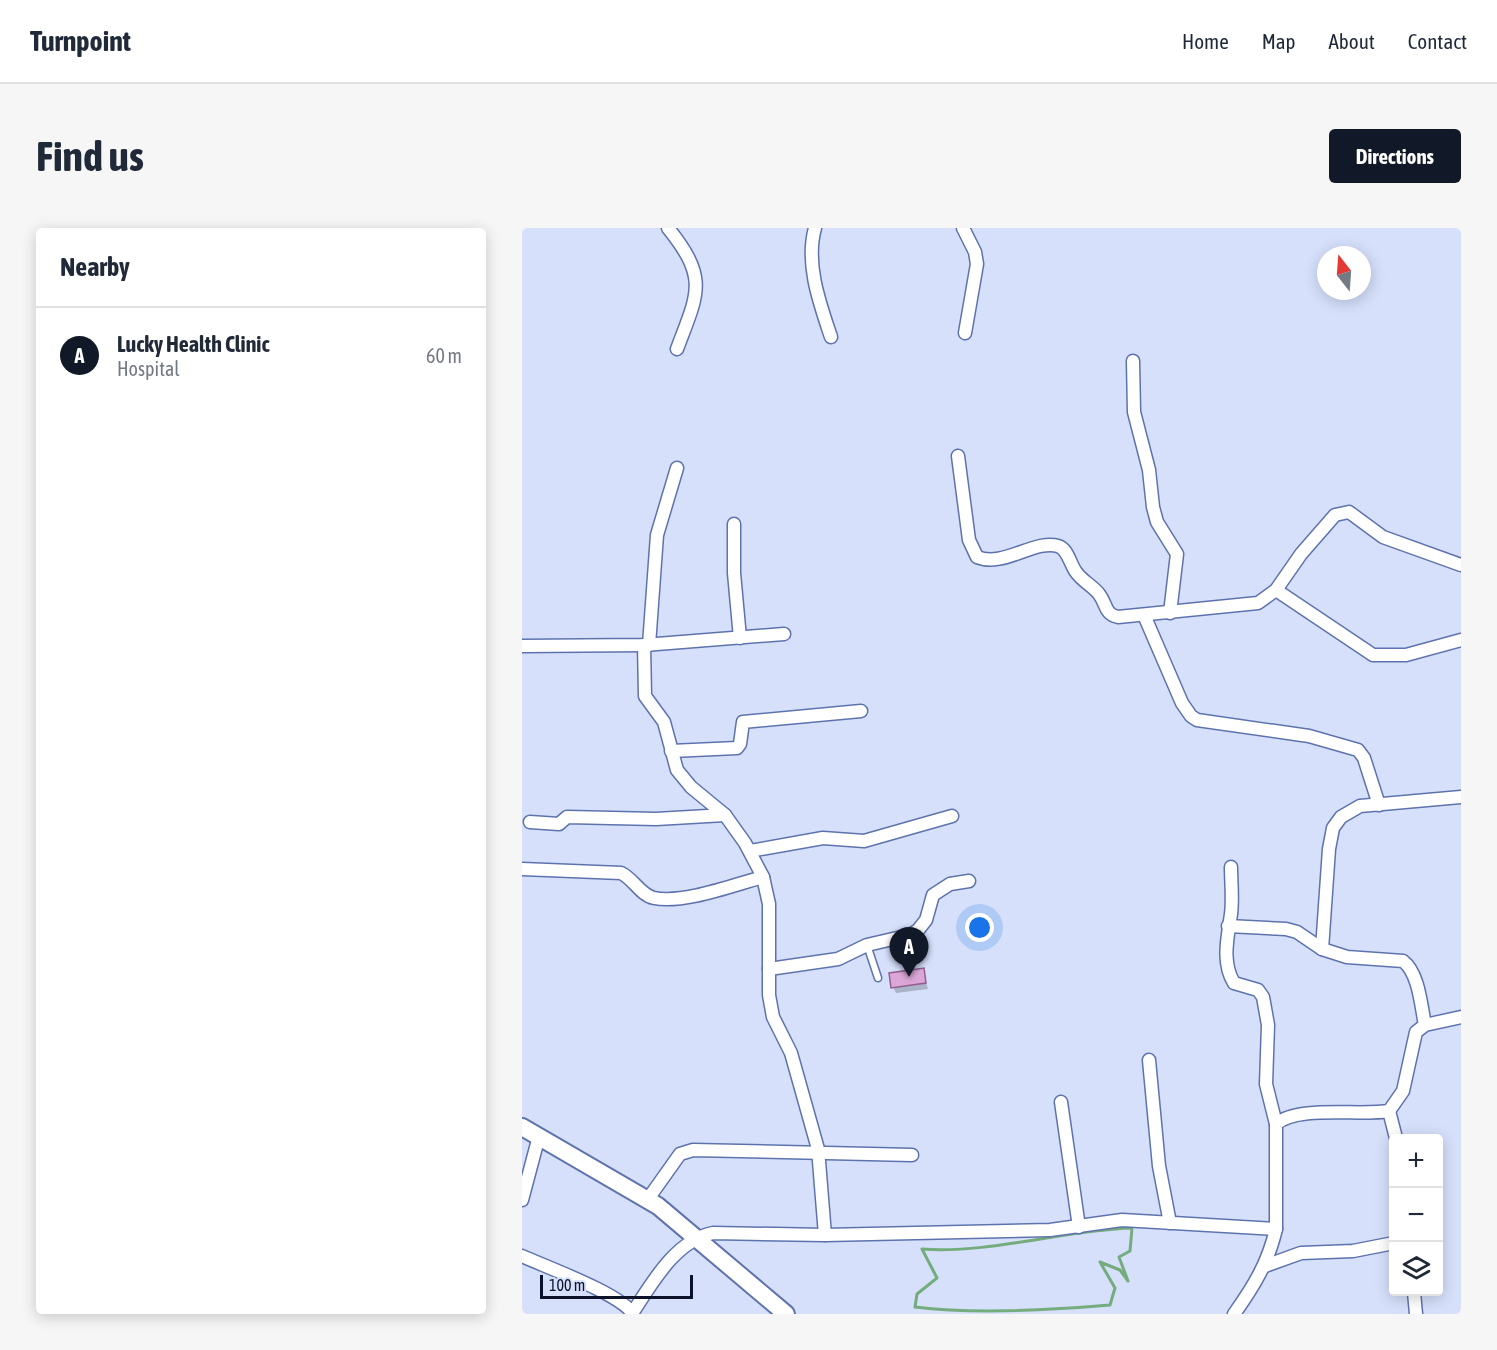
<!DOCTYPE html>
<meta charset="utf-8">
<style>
body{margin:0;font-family:"Asap Condensed",sans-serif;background:#f6f6f7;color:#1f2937}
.controls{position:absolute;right:18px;bottom:18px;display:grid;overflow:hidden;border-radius:6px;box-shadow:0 3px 15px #0003}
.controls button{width:54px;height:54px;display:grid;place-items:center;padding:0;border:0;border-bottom:2px solid #e0e1e3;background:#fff;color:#1f2937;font:30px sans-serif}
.compass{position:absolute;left:795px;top:18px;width:54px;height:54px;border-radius:50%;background:#fff;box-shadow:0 3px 15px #0003;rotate:343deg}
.scale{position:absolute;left:18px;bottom:15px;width:153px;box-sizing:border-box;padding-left:6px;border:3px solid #0b1229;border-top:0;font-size:16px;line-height:21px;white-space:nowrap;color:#0b1229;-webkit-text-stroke:4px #d6e0fb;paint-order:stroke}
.you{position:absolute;left:458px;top:700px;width:21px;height:21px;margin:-15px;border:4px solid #fff;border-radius:50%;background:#1a73e8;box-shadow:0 0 0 9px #1a73e833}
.badge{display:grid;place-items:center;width:39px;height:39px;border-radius:50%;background:#111827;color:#fff;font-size:20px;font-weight:700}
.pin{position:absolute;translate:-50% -50px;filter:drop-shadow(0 2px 3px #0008)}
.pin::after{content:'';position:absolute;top:32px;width:21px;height:18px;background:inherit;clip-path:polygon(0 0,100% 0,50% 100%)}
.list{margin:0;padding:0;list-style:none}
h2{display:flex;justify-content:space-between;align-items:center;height:78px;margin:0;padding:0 24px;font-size:26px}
h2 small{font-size:20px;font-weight:400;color:#747a83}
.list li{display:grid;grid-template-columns:39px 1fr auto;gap:18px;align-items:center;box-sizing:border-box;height:96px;padding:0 24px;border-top:2px solid #e0e1e3}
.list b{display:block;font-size:22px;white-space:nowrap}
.list p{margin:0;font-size:20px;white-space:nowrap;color:#747a83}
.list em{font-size:20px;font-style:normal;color:#747a83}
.icon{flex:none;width:33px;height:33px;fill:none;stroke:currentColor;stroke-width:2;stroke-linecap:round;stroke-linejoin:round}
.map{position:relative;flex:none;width:939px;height:1086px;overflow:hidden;border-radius:6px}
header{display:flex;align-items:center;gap:36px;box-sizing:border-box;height:84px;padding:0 30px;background:#fff;border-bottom:2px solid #e0e1e3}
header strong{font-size:28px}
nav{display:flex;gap:33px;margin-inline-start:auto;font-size:21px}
.intro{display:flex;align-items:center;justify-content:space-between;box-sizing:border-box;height:144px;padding:0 36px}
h1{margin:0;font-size:42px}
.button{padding:15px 27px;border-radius:6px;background:#111827;color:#fff;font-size:21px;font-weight:700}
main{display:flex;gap:36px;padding:0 36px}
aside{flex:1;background:#fff;border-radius:6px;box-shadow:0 3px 15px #0003}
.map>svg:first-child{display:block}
.shadow{fill:#0003}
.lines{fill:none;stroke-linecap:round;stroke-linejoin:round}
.stream{stroke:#74ac7d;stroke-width:3}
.building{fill:#dca7d8;stroke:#915e8f;stroke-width:1.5}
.service-casing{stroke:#5e73ae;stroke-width:9}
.minor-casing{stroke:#5e73ae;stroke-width:15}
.secondary-casing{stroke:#5e73ae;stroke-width:20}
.service{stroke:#fff;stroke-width:6}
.minor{stroke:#fff;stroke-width:12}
.secondary{stroke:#fff;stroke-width:16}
</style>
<header>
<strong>Turnpoint</strong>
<nav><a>Home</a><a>Map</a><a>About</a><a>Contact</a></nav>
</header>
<div class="intro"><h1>Find us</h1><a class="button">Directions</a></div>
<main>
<aside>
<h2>Nearby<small></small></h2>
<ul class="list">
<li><span class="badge">A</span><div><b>Lucky Health Clinic</b><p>Hospital</p></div><em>60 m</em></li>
</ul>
</aside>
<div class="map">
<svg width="939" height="1086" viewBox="0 0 939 1086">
<rect width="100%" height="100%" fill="#d6e0fb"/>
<polygon class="shadow" points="401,742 406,761 374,765 371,759"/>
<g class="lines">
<path class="stream" d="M610 1000 608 1023 597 1029 606 1053 598 1042 578 1034 593 1060 588 1077C530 1082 449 1086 393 1079L395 1066 415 1050 400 1021C468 1026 542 1002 610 1000Z"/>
</g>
<polygon class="building" points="402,740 404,755 369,760 367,745"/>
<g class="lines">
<defs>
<polyline id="service" points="345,717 356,750"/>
<g id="minor">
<path d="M146 0C187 51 176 65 155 121"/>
<path d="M293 0C283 36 298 76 309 109"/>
<polyline points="441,0 453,24 455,36 443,105"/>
<polyline points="611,133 612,184 627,242 631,279 635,294 655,326 648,385"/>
<path d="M436 228 447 312 455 329C481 340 513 311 536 318 546 321 548 336 554 344 560 353 571 358 577 366 585 376 582 386 596 389L736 375 754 362 779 326 813 287 827 284 861 309 939 337"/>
<polyline points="212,296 212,345 218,410"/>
<polyline points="754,362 851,427 884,427 939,412"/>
<polyline points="622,387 660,475 669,488 675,492 787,508 836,522 842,530 857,577"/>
<polyline points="122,417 123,468 142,494 155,542 169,559 203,587 223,615 241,649 247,676 247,767 251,789 269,825 296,921 303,1007"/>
<polyline points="127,417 135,307 155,240"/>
<polyline points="0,418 122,417 262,406"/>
<polyline points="149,523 215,520 218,516 221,494 339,483"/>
<polyline points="8,594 37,596 45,589 134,591 203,587"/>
<polyline points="228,623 301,610 342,613 430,588"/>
<path d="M709 639C709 654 711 671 709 686 706 708 699 734 712 755L736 762 741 769 746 797 744 856 754 896"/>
<path d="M0 641 99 645C112 651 118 667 132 670 162 676 211 657 241 649"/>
<path d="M706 698 764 701 775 704 800 721 825 729 881 733C897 745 899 778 903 797"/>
<polyline points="800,721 807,621 811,600 819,589 838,578 939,569"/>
<polyline points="247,741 316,731 345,717 388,707 396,702 404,692 411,667 428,656 447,653"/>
<polyline points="627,832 637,938 648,995"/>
<polyline points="539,874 557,999"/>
<polyline points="867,883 874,910"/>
<polyline points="126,971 158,926 171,922 390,927"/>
<polyline points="0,972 17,908"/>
<path d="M0 1028C24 1039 99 1066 111 1086"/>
<polyline points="743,1038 779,1025 831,1023 872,1015"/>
<polyline points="892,1064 894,1086"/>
<path d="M111 1084C130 1055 154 1012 191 1005L303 1007 528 1002 600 992 754 1001V896C776 877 837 888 867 883L881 863 894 804 903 797 939 789"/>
<path d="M712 1086C732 1058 746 1035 754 1001"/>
</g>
<polyline id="secondary" points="0,899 136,978 264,1086"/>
</defs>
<use href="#service" class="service-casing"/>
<use href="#minor" class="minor-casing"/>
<use href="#secondary" class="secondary-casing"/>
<use href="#service" class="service"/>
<use href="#minor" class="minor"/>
<use href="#secondary" class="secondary"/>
</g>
</svg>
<div class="controls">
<button>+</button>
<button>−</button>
<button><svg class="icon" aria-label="layers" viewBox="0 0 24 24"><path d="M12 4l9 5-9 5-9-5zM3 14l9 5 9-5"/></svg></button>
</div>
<svg class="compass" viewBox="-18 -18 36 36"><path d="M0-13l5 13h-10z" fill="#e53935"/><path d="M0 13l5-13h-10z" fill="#747a83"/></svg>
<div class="scale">100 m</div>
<div class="you"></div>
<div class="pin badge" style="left:387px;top:749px">A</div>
</div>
</main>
